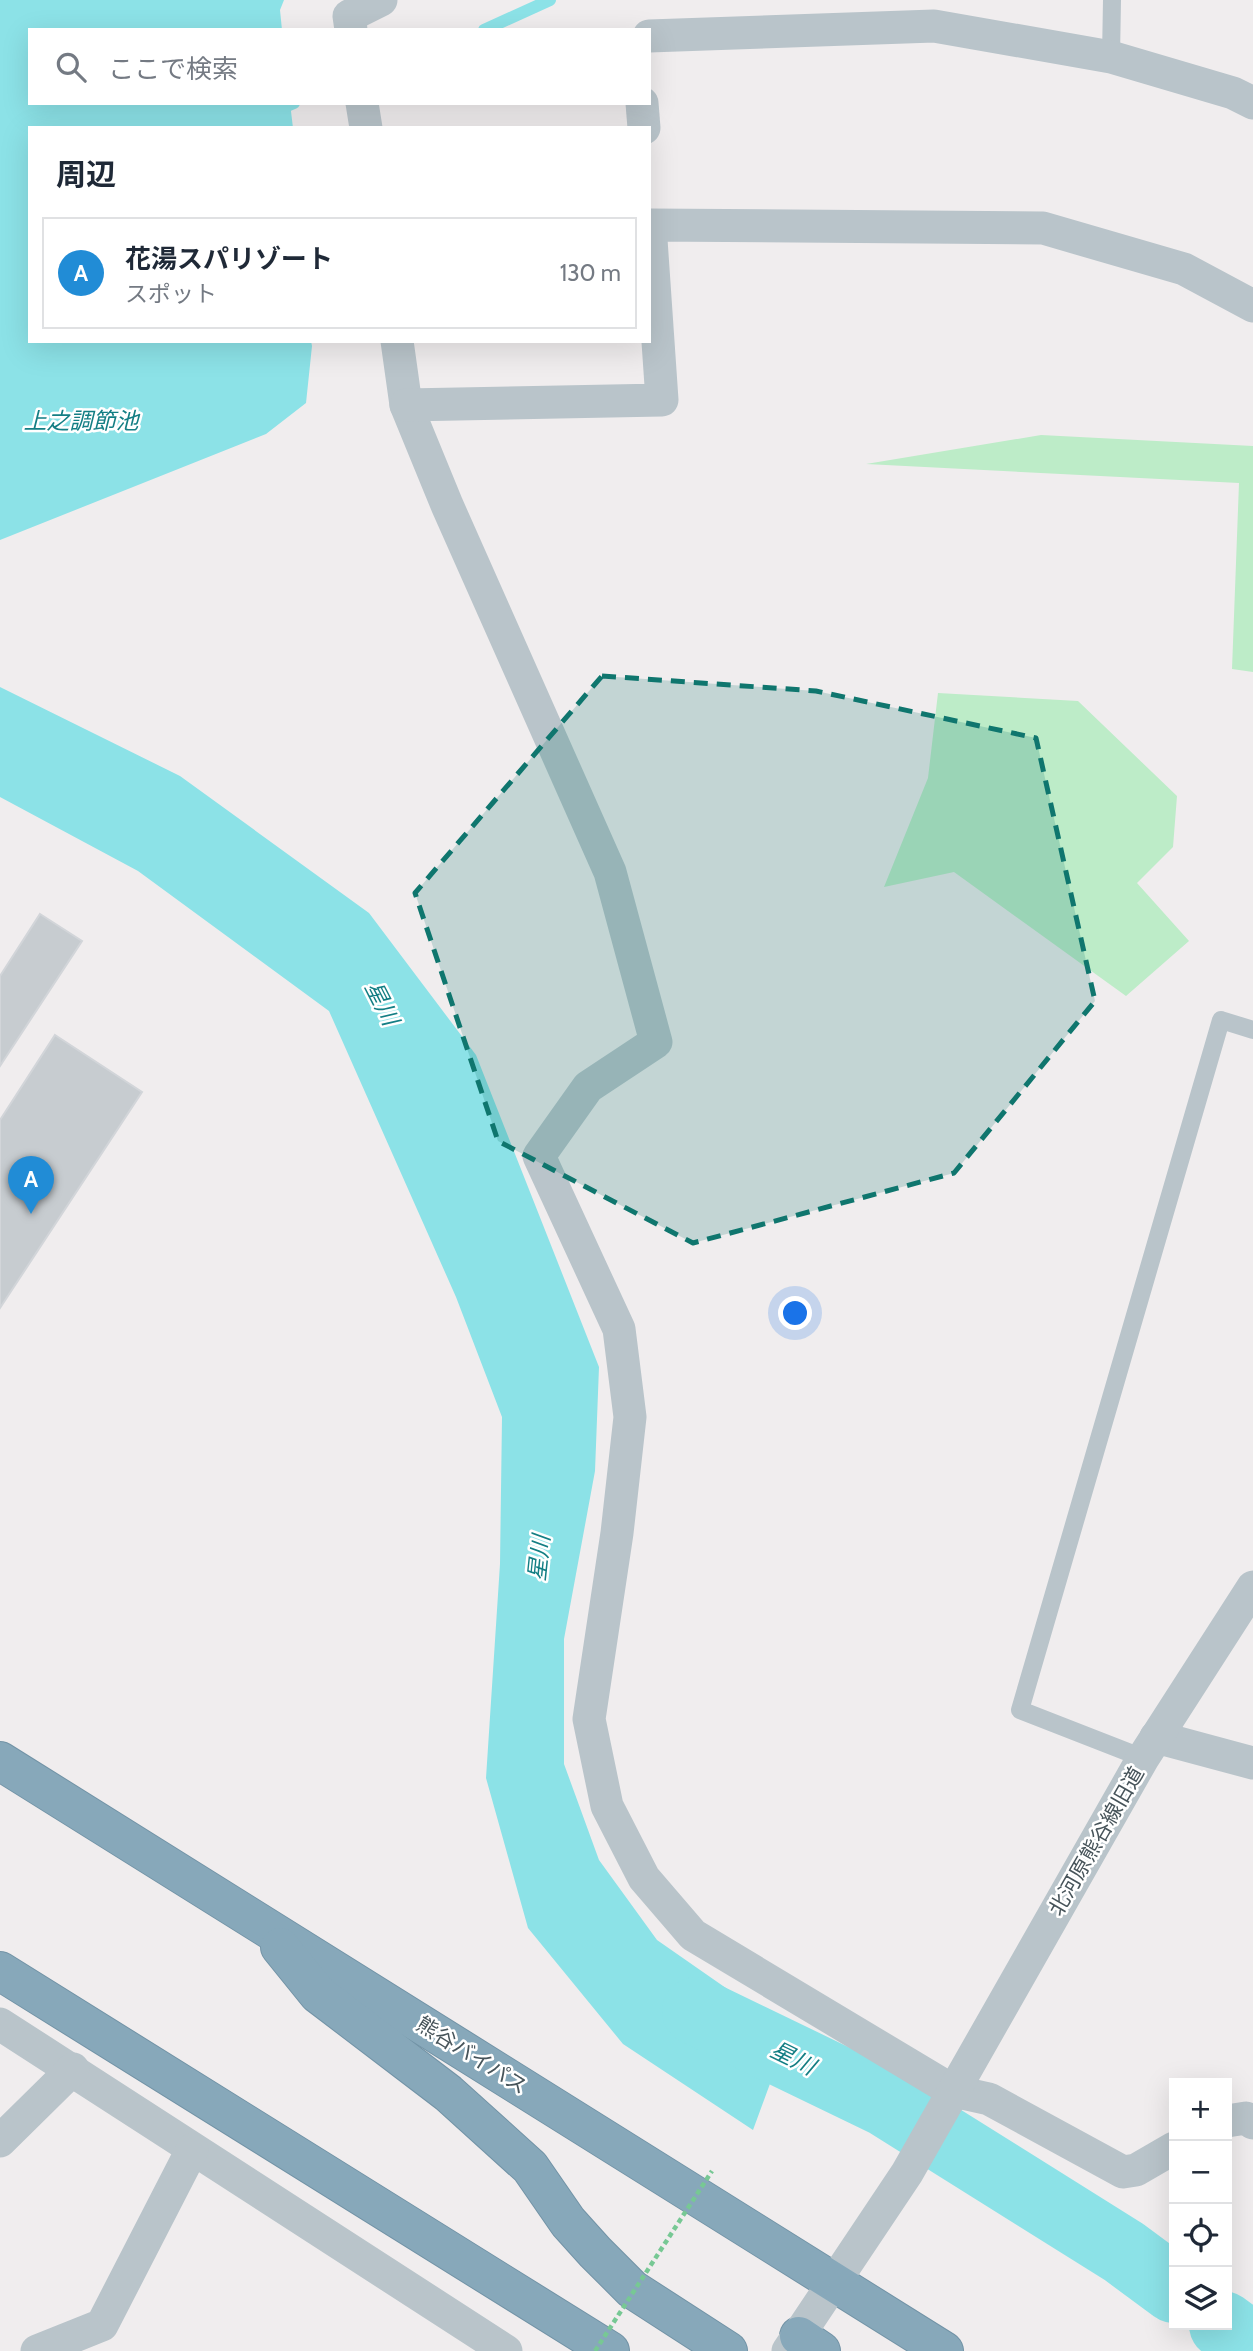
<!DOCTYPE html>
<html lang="ja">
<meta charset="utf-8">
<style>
body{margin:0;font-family:Cabin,"Noto Sans JP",sans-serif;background:#f6f6f7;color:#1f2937}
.controls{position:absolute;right:21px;bottom:21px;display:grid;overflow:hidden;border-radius:0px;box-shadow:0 7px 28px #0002}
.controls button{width:63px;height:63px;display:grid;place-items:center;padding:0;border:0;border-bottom:2px solid #e0e1e3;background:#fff;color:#1f2937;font:35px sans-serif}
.you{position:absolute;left:796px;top:1314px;width:24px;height:24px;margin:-18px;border:5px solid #fff;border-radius:50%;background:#1a73e8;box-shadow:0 0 0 10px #1a73e833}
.badge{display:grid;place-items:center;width:46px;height:46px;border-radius:50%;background:#218cd6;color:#fff;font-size:23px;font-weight:700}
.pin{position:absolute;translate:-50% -58px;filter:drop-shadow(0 2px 4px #0008)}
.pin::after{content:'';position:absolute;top:37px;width:24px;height:21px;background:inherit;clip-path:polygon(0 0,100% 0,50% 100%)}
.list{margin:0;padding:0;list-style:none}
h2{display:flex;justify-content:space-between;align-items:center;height:91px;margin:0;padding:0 28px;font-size:30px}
h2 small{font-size:23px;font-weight:400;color:#747a83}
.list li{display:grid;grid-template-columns:46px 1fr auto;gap:21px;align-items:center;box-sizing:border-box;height:112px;margin:0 14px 14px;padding:0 14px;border:2px solid #e0e1e3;border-radius:0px}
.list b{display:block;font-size:26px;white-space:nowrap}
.list p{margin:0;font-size:23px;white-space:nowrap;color:#747a83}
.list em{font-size:23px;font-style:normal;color:#747a83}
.icon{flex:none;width:38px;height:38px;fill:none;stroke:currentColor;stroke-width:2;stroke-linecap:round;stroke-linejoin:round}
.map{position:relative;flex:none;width:1253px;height:2351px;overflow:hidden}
.search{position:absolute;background:#fff;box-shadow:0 7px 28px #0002;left:28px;top:28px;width:623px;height:77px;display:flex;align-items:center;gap:18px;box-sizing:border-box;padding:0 24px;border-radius:0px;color:#747a83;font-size:26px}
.panel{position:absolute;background:#fff;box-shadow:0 7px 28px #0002;left:28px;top:126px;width:623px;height:217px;border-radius:0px}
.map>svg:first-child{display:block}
.green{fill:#bdecc8}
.water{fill:#8ce2e7}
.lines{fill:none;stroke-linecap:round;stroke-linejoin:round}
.stream{stroke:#8ce2e7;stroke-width:12}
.river{stroke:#8ce2e7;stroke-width:68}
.building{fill:#c7ccd0;stroke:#d2d5d9;stroke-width:2}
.highway-casing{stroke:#7293a6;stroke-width:40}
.lane{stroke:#b9c4ca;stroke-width:18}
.street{stroke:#b9c4ca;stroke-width:33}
.highway{stroke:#87a8ba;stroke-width:38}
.path-bridge{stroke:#77c894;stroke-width:4.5;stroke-dasharray:5 3.5;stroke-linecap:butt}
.marked{fill:#0f766e;fill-opacity:0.2;stroke:#0f766e;stroke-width:5;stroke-dasharray:14 9;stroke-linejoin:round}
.labels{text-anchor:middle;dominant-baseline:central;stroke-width:5;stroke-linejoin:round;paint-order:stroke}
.street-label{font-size:21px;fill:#47545a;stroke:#fff}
.water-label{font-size:23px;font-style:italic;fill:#137e84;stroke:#fff}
</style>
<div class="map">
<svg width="1253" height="2351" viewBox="0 0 1253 2351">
<rect width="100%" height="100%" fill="#f0edee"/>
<g class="green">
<polygon points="1041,435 1253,446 1253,672 1232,669 1239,483 866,464"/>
<polygon points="938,693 1078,701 1177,796 1173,847 1137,883 1189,941 1126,996 954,872 884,887 928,778"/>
</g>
<g class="water">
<polygon points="0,0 284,0 280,10 282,30 30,30 30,103 290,103 293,128 30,128 30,341 311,341 312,346 306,403 266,434 0,540"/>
<polygon points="0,687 180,776 369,913 476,1055 599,1367 595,1471 564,1639 564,1764 599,1860 657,1940 789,2032 753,2130 623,2044 528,1928 486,1778 500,1564 502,1417 456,1297 329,1011 138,871 0,797"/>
</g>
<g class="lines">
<g class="stream">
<polyline points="484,30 550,0"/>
<polyline points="275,111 294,103"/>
</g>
<g class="river">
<polyline points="696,2011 886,2103 1124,2252 1174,2289"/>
<polyline points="1223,2325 1253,2347"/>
</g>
</g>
<g class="building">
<polygon points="40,914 82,941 0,1066 0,976"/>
<polygon points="55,1035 142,1092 0,1308 0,1120"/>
</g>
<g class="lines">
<defs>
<g id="highway">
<polyline points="0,1761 944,2351"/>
<polyline points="280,1947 318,1994 448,2093 530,2167 568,2222 595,2252 632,2289 728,2351"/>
<polyline points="0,1971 610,2351"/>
<polyline points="799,2336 821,2351"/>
</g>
</defs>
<use href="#highway" class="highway-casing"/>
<g class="lane">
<polyline points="1111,57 1112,0"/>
<polyline points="1143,1758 1020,1710 1221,1020 1253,1030"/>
</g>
<g class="street">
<polyline points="351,30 349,16 381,0"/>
<polyline points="649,36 934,26 1111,57 1233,93 1253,103"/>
<polyline points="362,103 366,128"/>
<polyline points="642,103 644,128"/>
<polyline points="397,341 406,405 447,505 610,872 656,1042 588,1087 539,1156 619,1329 630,1417 617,1533 589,1719 607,1806 644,1878 693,1935 953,2091 989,2099 1123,2172 1136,2170 1174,2148"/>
<polyline points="406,405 662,400 650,225 1043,228 1184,269 1253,306"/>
<polyline points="1156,1737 1253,1763"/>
<polyline points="0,2024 506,2351"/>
<polyline points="1227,2121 1246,2118 1253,2123"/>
<polyline points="0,2141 73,2069"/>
<polyline points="37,2351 102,2325 192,2150"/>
<polyline points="788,2351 907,2173 1143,1758 1253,1587"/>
</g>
<use href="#highway" class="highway"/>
<polyline class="path-bridge" points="595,2351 712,2171"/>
</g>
<path class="marked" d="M602 676 816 691 1036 738 1095 1001 954 1173 693 1243 498 1141 415 893Z"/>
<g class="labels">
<g class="street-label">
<text transform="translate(1096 1841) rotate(-60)">北河原熊谷線旧道</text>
<text transform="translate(472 2055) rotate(32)">熊谷バイパス</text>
</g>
<g class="water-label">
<text x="81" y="421">上之調節池</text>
<text transform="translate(382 1003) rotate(63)">星川</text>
<text transform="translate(539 1558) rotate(-84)">星川</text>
<text transform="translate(793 2058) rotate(26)">星川</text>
</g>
</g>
</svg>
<div class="controls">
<button>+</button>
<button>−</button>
<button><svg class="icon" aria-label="locate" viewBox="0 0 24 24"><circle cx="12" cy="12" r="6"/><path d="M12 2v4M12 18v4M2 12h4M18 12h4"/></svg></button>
<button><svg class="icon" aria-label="layers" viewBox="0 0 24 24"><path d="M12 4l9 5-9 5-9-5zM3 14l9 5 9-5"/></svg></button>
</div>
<div class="you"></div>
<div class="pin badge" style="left:31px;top:1214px">A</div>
<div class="search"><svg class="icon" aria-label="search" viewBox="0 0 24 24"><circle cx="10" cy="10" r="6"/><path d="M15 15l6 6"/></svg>ここで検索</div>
<section class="panel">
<h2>周辺<small></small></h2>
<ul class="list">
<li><span class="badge">A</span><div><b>花湯スパリゾート</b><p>スポット</p></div><em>130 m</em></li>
</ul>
</section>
</div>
